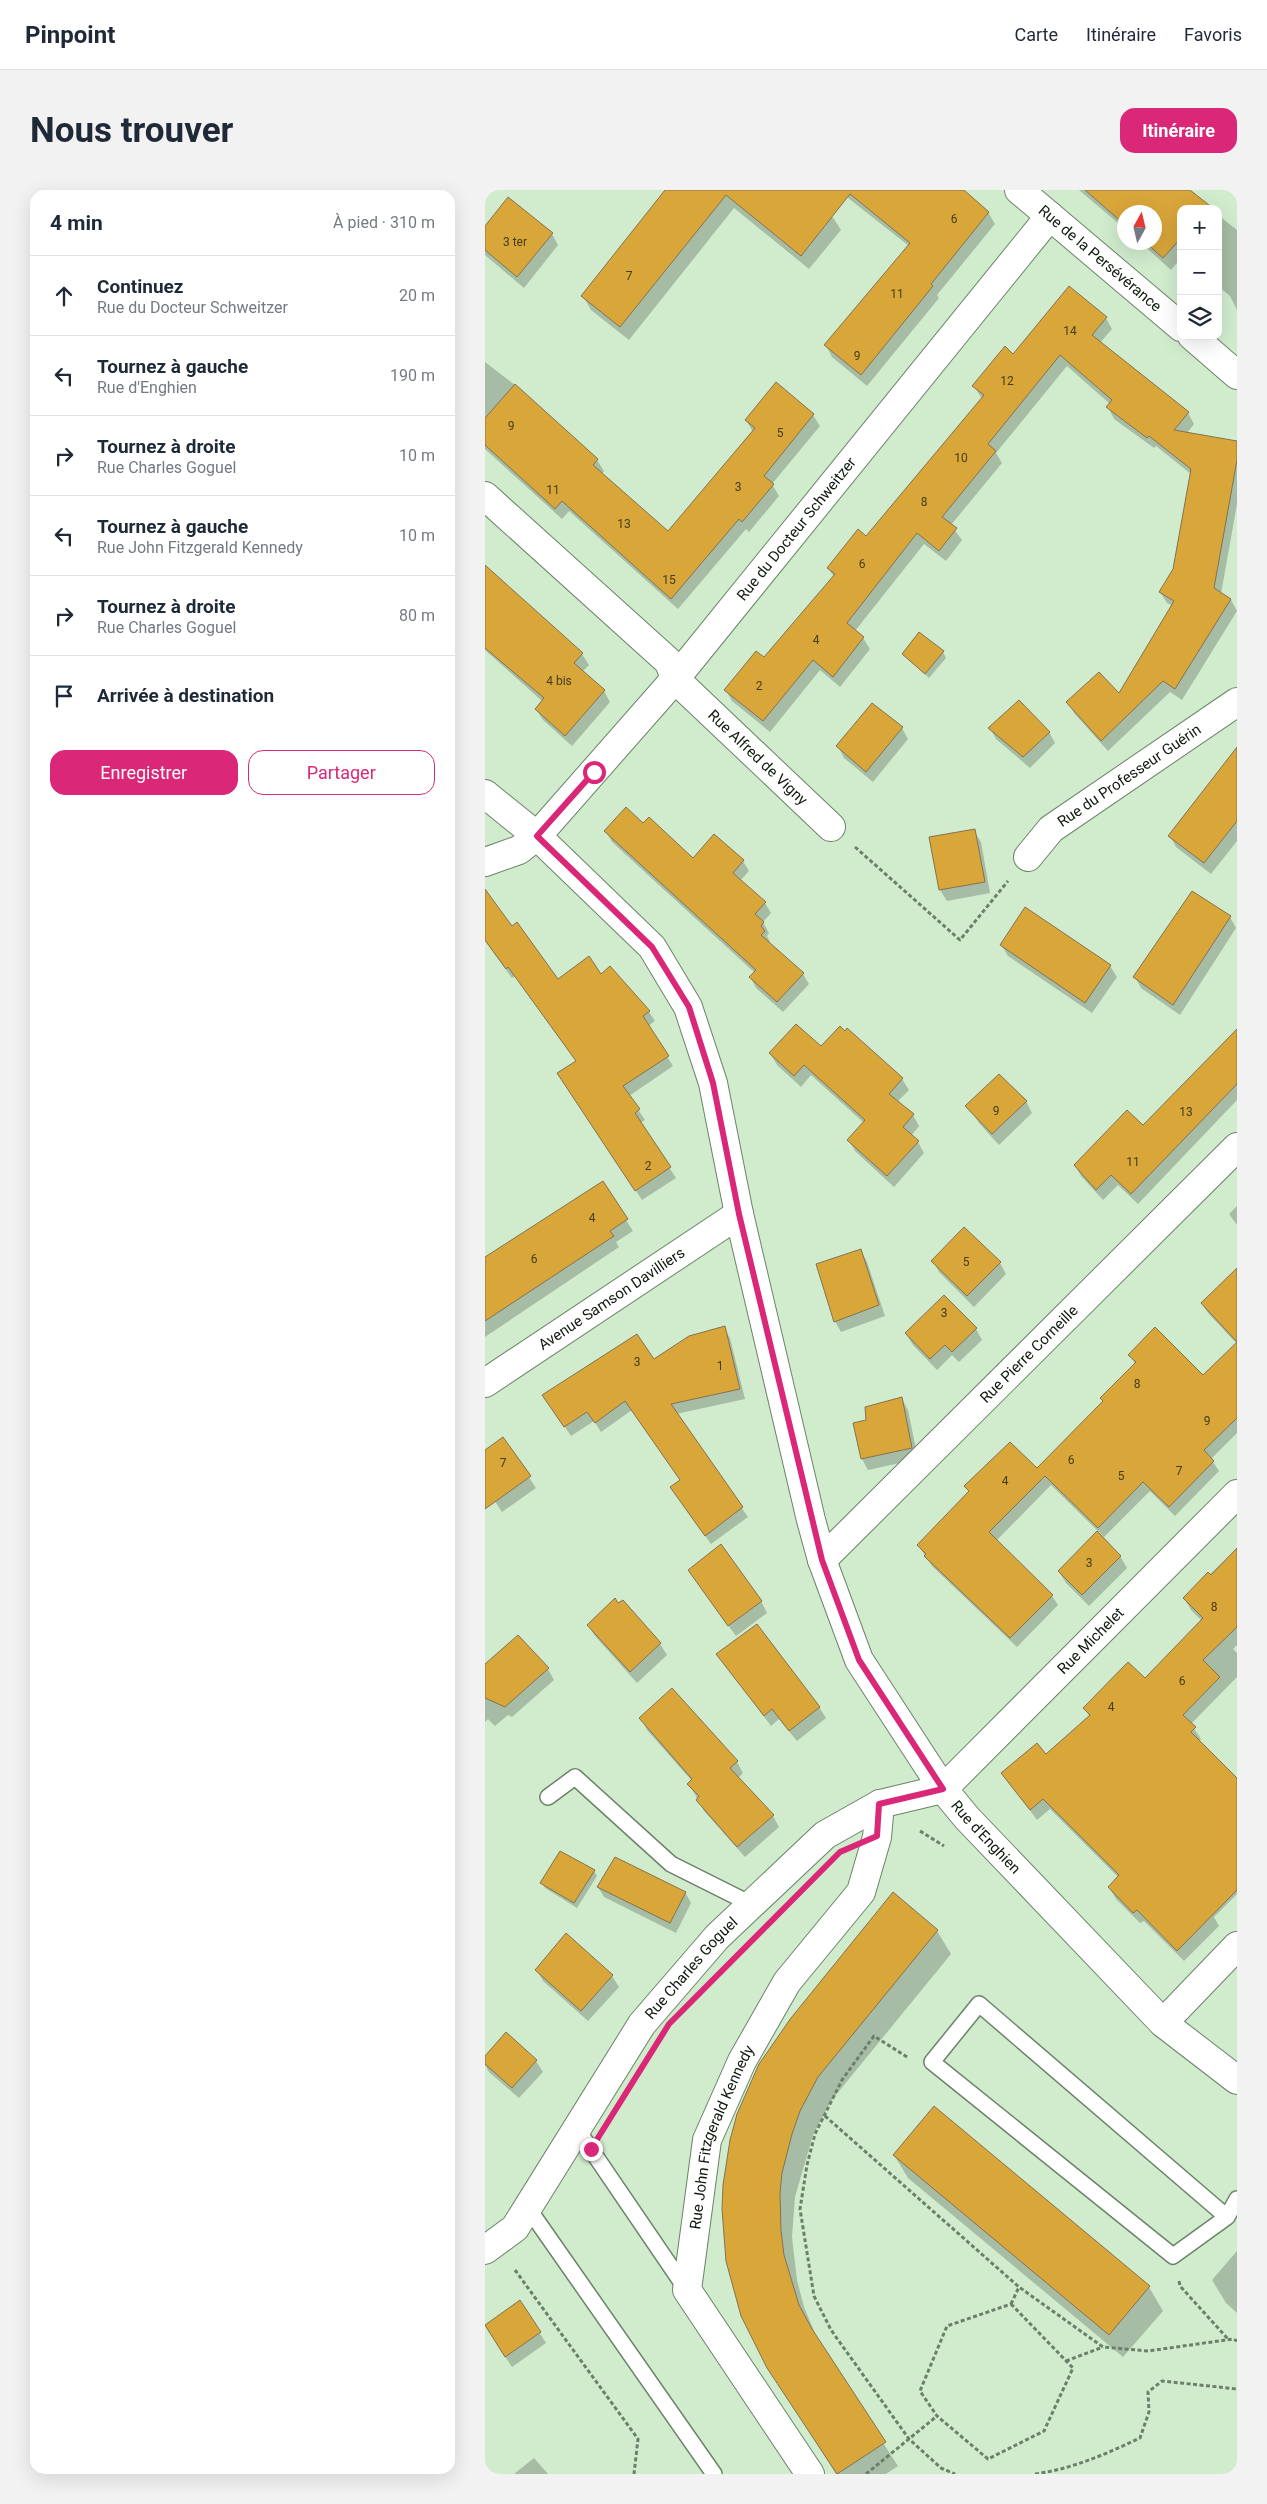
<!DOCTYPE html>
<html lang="fr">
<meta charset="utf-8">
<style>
body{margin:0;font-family:Roboto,sans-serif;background:#f2f2f3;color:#1f2937}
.controls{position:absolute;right:15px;top:15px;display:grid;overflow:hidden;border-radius:10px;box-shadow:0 5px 20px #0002}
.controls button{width:45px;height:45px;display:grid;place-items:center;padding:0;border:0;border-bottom:1px solid #e0e1e3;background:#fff;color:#1f2937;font:25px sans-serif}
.compass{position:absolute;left:632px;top:15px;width:45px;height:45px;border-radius:50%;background:#fff;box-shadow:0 5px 20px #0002;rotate:8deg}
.stop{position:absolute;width:15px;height:15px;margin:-11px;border:4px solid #db2777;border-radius:50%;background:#fff}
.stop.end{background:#db2777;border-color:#fff;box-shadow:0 1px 5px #0008}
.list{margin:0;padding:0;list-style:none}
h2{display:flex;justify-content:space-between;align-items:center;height:65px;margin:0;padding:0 20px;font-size:21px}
h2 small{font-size:16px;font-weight:400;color:#747a83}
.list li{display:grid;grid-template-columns:32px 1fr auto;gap:15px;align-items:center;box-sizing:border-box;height:80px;padding:0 20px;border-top:1px solid #e0e1e3}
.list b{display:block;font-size:19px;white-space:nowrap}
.list p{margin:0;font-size:16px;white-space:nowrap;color:#747a83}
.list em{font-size:16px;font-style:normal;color:#747a83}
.actions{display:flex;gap:10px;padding:15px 20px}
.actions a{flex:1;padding:11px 0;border:1px solid #db2777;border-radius:15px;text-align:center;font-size:18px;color:#db2777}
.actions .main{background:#db2777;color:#fff}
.icon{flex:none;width:28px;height:28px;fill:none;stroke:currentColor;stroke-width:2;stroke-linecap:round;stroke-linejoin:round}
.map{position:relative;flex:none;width:752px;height:2284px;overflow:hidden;border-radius:15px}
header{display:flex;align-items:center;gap:30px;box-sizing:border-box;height:70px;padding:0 25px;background:#fff;border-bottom:1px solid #e0e1e3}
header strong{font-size:24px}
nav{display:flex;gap:28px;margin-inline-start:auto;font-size:18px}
.intro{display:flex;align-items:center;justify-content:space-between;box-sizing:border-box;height:120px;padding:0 30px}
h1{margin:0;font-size:35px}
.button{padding:12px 22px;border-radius:15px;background:#db2777;color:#fff;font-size:18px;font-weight:700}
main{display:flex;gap:30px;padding:0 30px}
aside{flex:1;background:#fff;border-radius:15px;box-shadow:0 5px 20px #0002}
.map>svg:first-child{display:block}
.shadow{fill:#0003}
.building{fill:#d9a63a;stroke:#837252}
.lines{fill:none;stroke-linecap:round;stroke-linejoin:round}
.lane-casing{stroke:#6b8468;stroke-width:18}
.street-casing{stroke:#6b8468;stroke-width:30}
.secondary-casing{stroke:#6b8468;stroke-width:30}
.path{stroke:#6c7f6a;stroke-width:3;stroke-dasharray:4 2.5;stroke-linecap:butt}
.lane{stroke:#fff;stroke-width:15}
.street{stroke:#fff;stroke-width:28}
.secondary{stroke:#fff;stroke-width:28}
.route{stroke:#db2777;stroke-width:6}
.labels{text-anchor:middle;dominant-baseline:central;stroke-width:4;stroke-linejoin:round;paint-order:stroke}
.number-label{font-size:12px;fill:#423d1a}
.street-label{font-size:15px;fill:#101a0f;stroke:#d0eccd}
</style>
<header>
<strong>Pinpoint</strong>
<nav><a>Carte</a><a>Itinéraire</a><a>Favoris</a></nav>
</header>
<div class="intro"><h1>Nous trouver</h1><a class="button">Itinéraire</a></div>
<main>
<aside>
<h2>4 min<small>À pied · 310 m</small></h2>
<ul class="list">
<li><svg class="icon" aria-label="ahead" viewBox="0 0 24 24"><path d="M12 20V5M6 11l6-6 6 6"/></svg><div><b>Continuez</b><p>Rue du Docteur Schweitzer</p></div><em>20 m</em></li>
<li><svg class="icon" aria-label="left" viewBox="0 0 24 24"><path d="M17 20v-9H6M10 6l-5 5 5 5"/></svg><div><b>Tournez à gauche</b><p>Rue d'Enghien</p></div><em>190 m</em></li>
<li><svg class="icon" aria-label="right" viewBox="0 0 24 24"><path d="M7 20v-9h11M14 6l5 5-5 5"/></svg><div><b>Tournez à droite</b><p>Rue Charles Goguel</p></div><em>10 m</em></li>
<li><svg class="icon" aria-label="left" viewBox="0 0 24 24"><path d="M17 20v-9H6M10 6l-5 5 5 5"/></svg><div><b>Tournez à gauche</b><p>Rue John Fitzgerald Kennedy</p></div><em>10 m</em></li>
<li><svg class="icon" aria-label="right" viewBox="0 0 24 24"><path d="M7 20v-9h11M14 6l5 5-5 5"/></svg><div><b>Tournez à droite</b><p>Rue Charles Goguel</p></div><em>80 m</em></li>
<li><svg class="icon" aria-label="arrive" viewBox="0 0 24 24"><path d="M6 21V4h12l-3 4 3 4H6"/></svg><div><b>Arrivée à destination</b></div></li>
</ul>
<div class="actions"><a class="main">Enregistrer</a><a>Partager</a></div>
</aside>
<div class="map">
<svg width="752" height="2284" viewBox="0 0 752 2284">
<rect width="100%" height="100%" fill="#d0eccd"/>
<g class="shadow">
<polygon points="181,0 316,0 347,26 356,40 324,79 249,18 144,150 106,120 98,106"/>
<polygon points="359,0 477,0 503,22 510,34 452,105 454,108 382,196 347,167 341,155 424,56 363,8"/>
<polygon points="594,0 705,2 726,19 696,19 696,68 686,80 655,52 670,52 670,22 640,22 640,39"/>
<polygon points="733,25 752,40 752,120 745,106 733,96"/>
<polygon points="0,38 67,44 73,55 39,98 0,65"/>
<polygon points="621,128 627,139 615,153 703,223 709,234 702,243 752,252 752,314 736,404 746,410 752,421 697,510 685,502 623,561 589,523 583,512 634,505 688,416 682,413 675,402 689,379 706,284 671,256 669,258 629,229 623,217 625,214 582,176 511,263 517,273 466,335 477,350 461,371 439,354 370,441 378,448 385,459 355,497 335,480 285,542 247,511 241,500 279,469 349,387 343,378 381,347 497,209 489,196 528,165"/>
<polygon points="0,172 30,195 112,270 119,281 117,284 183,343 268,242 261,230 328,225 335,236 287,294 294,306 264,342 261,339 193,419 84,321 77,329 0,259"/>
<polygon points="7,383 97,464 104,475 97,482 119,501 125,512 87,556 58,530 51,519 57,511 0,460 0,392"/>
<polygon points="458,462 461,468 444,488 418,464"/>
<polygon points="417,538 423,549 388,592 359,568 353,556"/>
<polygon points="505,538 564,542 570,553 545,578 511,549"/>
<polygon points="752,570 752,651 726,684 691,657 685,646"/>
<polygon points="158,635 208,669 258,671 264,681 255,691 280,713 286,723 278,732 284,743 282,746 285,752 283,754 318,784 324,794 298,822 271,798 266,788 270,783 127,652 121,641"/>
<polygon points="489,641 496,652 505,703 462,711 455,700 446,648"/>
<polygon points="745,727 751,738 695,825 656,798 650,787"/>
<polygon points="0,728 27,738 72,791 116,786 164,822 170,831 163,836 188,876 144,906 160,930 155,933 191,988 157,1010 80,893 92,872 30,786 27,788 0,751"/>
<polygon points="516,755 625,776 632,787 607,823 523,766"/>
<polygon points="752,841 752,910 653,1014 633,995 618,1010 596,986 590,975 658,937"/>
<polygon points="336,858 417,889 424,900 412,912 428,925 434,936 426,946 433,952 439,963 409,997 370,961 364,950 379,933 326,885 316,897 292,875 285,863"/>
<polygon points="541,911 547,923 514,955 494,933 487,922"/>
<polygon points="117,993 148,1041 131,1052 134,1057 0,1147 0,1069"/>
<polygon points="752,1016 752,1035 744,1024"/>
<polygon points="376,1061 382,1072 400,1126 356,1142 350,1131"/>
<polygon points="448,1071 515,1073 521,1084 489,1117 454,1082"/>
<polygon points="752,1080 752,1243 726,1269 734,1281 690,1326 665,1301 619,1347 566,1295 511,1351 567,1406 573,1415 532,1457 447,1376 433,1355 485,1302 481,1296 552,1280 619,1212 650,1174 645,1165 718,1187 752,1154 723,1123 717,1114"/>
<polygon points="239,1138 245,1148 260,1209 191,1224 263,1327 226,1354 187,1298 196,1291 147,1220 116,1242 109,1231 86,1246 65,1215"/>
<polygon points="491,1139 497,1150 474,1172 467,1165 452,1180 428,1155 421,1144"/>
<polygon points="417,1209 423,1220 433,1269 383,1280 377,1269 370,1234 382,1231"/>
<polygon points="18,1248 51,1298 17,1322 7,1307 0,1311 0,1261"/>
<polygon points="752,1359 752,1455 748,1459 752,1463 752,1487 706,1534 716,1549 714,1552 752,1589 752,1704 729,1727 734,1736 699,1771 659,1731 655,1733 631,1709 624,1697 634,1688 565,1619 552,1630 517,1583 561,1566 605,1527 599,1518 660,1490 717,1431 706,1420 699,1408"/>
<polygon points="635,1366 642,1378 604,1416 581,1393 574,1382"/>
<polygon points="211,1391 276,1411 282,1423 251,1446"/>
<polygon points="138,1412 175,1454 182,1465 152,1493 110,1446 103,1435"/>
<polygon points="33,1447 63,1479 69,1490 27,1527 23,1525 10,1536 3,1529 0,1532 0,1476"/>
<polygon points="233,1464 334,1517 341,1528 312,1551 294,1529 286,1536"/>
<polygon points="156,1528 252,1572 258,1583 253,1588 288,1626 294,1637 260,1667 219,1621 204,1594 207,1591 162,1540"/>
<polygon points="109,1681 112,1686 92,1718 60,1698 57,1693"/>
<polygon points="113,1697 200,1702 206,1713 191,1743 119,1707"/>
<polygon points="408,1703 452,1741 466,1764 346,1911 328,1945 310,2007 307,2047 312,2090 319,2117 335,2155 413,2276 401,2284 351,2284 283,2177 243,2071"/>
<polygon points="81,1744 127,1786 134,1797 103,1831 58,1791 52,1780"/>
<polygon points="0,1867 51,1871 58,1882 34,1908 4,1882 0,1875"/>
<polygon points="449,1917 664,2097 678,2121 638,2167 423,1988 409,1965"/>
<polygon points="752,2061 752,2123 741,2113 727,2090"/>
<polygon points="35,2112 61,2153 27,2177 0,2136"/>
<polygon points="49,2268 63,2284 29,2284"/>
</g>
<g class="building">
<polygon points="180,0 479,0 504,22 446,94 448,96 376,185 339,155 425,53 365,4 316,66 241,5 135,137 96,106"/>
<polygon points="600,0 705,0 724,15 721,19 696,19 696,48 678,68 660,52 670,52 670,22 640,22 640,35"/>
<polygon points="23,7 68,43 32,87 0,60 0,36"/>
<polygon points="584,96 622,127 607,145 704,222 689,240 752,251 752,270 729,398 746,409 690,499 678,491 616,551 581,512 614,482 634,503 689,411 674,402 688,379 706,279 664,246 662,248 621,217 627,210 575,165 503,254 511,261 457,327 472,338 454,361 432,343 362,433 379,447 348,487 328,470 278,531 239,500 271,461 279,467 350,384 342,378 373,339 381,346 499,205 487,196 520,156 528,164"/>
<polygon points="291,192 329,224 279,286 289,294 257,332 254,329 186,409 77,311 70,319 0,255 0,228 30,194 113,269 108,275 183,341 270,238 260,230"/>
<polygon points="0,375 98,463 89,473 120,500 80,546 50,519 59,508 0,458"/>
<polygon points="434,442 459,461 440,484 417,464"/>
<polygon points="534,510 565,542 538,567 503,538"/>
<polygon points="387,513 418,537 381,582 351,556"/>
<polygon points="752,557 752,631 719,673 683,646"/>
<polygon points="141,617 158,633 164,627 208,668 229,644 259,670 248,683 281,712 270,724 279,732 276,736 280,741 276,745 319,783 292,812 264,787 271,780 119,641"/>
<polygon points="490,639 500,692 454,700 444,647"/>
<polygon points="0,699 27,736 32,732 73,789 104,766 116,784 125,776 165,821 158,826 184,866 138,896 155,919 150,923 186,977 150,1001 72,883 91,871 23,777 21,779 0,750"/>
<polygon points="707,701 746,726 688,815 648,787"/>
<polygon points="540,717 626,775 600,813 515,755"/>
<polygon points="311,834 336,856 355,836 360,841 362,838 418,888 404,904 429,924 418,937 434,951 402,986 362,950 380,930 319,875 309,886 284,863"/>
<polygon points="752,839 752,894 646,1004 626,985 611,1000 589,975 642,920 658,935"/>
<polygon points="514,884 542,911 507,944 480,916"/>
<polygon points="118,991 143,1029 125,1041 129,1046 0,1131 0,1067"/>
<polygon points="479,1037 516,1072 482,1106 446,1071"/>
<polygon points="376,1059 394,1115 349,1132 331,1074"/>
<polygon points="752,1078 752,1228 719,1260 729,1271 684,1317 658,1292 613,1338 560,1286 504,1342 568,1405 525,1448 439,1366 441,1364 432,1355 484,1301 479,1296 525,1252 552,1278 618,1211 615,1208 651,1172 643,1165 670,1137 718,1185 752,1152 716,1113"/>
<polygon points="459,1105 492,1138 467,1162 460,1155 445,1169 420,1143"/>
<polygon points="240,1136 255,1199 186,1214 258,1317 220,1346 185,1297 195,1290 140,1211 110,1233 102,1222 79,1237 57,1205 152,1144 169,1169 204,1146"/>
<polygon points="417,1207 427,1258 376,1269 368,1233 381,1230 380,1217"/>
<polygon points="18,1247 46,1286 0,1319 0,1260"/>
<polygon points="612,1341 636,1366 597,1405 573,1381"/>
<polygon points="236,1354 277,1411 243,1436 203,1380"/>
<polygon points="752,1358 752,1437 718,1470 735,1487 698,1525 711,1537 706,1542 752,1588 752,1700 692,1761 652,1720 648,1723 623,1697 634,1685 558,1609 545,1620 516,1583 552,1553 561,1564 605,1525 598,1518 643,1472 660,1488 718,1428 698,1408 723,1382 726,1385"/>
<polygon points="130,1408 133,1413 138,1410 176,1453 145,1482 102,1435"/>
<polygon points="272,1434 335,1517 304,1541 287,1519 279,1526 231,1464"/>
<polygon points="33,1445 64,1478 20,1517 0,1508 0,1474"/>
<polygon points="187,1498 253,1571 245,1578 289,1625 252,1657 211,1610 214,1606 202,1594 207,1589 154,1528"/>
<polygon points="75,1661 110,1680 89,1713 55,1693"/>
<polygon points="130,1667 201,1702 185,1733 112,1697"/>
<polygon points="408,1702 453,1740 333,1887 315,1921 307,1944 297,1983 295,2003 296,2041 299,2065 314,2115 327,2139 401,2252 352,2284 282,2178 256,2126 241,2071 237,2019 238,1995 245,1950 252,1924 274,1874 306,1828"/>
<polygon points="81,1743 128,1785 96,1821 50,1780"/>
<polygon points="21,1842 52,1870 27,1898 0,1874 0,1866"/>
<polygon points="449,1916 665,2096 624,2145 408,1965"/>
<polygon points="35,2110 56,2142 20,2167 0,2135"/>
</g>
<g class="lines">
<defs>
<g id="lane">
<polyline points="63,1607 90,1587 186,1674 266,1714"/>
<polyline points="92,1939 201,2099"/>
<polyline points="43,2018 229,2284"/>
<polyline points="742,2027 688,2066 447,1872 494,1814 742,2027 752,2009"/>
</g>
<g id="street">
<path id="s1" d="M534 0 696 137"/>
<polyline points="707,146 752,185"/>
<path id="s2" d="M0 306 184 472 190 489 346 637"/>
<path id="s3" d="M543 667 566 639 752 512"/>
<path id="s4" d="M0 672 34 660 52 646 190 489 565 26"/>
<path id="s5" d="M0 1193 254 1024"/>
<path id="s6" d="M337 1370 752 957"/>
<polyline points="678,1833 752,1756"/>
<path id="s7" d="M0 2060 30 2038 157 1834 232 1747 340 1645 395 1614 458 1599 752 1304"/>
<path id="s8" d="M325 2284 202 2100 222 1950 257 1871 302 1792 376 1702 392 1647 395 1614"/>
</g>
<g id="secondary">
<path id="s9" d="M0 604 52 646 167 757 203 817 228 893 254 1024 326 1330 337 1370 374 1470 458 1599 482 1628 678 1833 752 1890"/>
</g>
</defs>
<use href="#lane" class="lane-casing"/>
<use href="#street" class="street-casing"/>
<use href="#secondary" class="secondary-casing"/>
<g class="path">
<polyline points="370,657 475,750 523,691"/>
<polyline points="435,1641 459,1656"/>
<polyline points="422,1867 389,1846 357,1890 330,1944 322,1975 315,2019 329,2106 346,2140 424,2249 456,2278 470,2284"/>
<polyline points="340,1926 534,2097 618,2157 663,2161 748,2149 752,2151"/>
<polyline points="30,2080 153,2249 149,2284"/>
<polyline points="694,2091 695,2096 743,2149"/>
<polygon points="526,2114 588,2178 559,2241 503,2269 452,2226 435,2201 462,2136"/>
<polyline points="526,2114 534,2097"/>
<polyline points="581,2171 618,2157"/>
<polyline points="381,2284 452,2226"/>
<path d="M550 2284C587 2279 621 2264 655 2248L664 2222 663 2202 677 2191 752 2199"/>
</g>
<use href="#lane" class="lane"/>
<use href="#street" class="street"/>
<use href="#secondary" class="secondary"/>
</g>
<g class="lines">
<polyline class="route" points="106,1959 184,1834 355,1662 392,1646 394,1614 458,1599 374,1470 337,1370 254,1024 228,893 204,817 167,757 52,646 109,582"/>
</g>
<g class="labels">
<g class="number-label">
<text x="469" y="29">6</text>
<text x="30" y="52">3 ter</text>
<text x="144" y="86">7</text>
<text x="412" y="104">11</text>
<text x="585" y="141">14</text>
<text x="372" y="166">9</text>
<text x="522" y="191">12</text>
<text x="26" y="236">9</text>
<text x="295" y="243">5</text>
<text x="476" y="268">10</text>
<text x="253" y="297">3</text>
<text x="68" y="300">11</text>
<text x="439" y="312">8</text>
<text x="139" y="334">13</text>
<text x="377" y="374">6</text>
<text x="184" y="390">15</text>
<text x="331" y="450">4</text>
<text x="74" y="491">4 bis</text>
<text x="274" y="496">2</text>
<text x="511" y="921">9</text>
<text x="701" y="922">13</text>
<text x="648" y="972">11</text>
<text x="163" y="976">2</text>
<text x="107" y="1028">4</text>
<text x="49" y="1069">6</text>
<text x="481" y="1072">5</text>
<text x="459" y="1123">3</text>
<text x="152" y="1172">3</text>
<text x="235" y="1176">1</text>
<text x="652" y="1194">8</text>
<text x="722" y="1231">9</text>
<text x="586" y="1270">6</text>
<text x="18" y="1273">7</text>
<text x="694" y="1281">7</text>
<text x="636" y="1286">5</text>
<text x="520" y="1291">4</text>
<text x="604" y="1373">3</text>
<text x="729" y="1417">8</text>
<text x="697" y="1491">6</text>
<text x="626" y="1517">4</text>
</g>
<g class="street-label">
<text stroke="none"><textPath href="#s1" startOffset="106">Rue de la Persévérance</textPath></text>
<text stroke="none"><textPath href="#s4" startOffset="461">Rue du Docteur Schweitzer</textPath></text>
<text stroke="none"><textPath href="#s2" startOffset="380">Rue Alfred de Vigny</textPath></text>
<text stroke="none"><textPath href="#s3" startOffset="131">Rue du Professeur Guérin</textPath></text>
<text stroke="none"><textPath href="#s5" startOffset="152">Avenue Samson Davilliers</textPath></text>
<text stroke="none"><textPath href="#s6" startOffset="292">Rue Pierre Corneille</textPath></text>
<text stroke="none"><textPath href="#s7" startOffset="878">Rue Michelet</textPath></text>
<text stroke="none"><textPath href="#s9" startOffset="1191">Rue d'Enghien</textPath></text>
<text stroke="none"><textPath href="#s7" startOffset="352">Rue Charles Goguel</textPath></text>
<text stroke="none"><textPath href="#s8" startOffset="379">Rue John Fitzgerald Kennedy</textPath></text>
</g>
</g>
</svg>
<div class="controls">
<button>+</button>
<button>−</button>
<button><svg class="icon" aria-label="layers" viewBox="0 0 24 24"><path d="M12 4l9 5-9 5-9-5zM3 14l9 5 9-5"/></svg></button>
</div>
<svg class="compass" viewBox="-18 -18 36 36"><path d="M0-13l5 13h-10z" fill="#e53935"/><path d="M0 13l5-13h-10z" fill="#747a83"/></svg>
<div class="stop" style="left:109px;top:582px"></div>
<div class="stop end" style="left:106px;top:1959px"></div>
</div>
</main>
